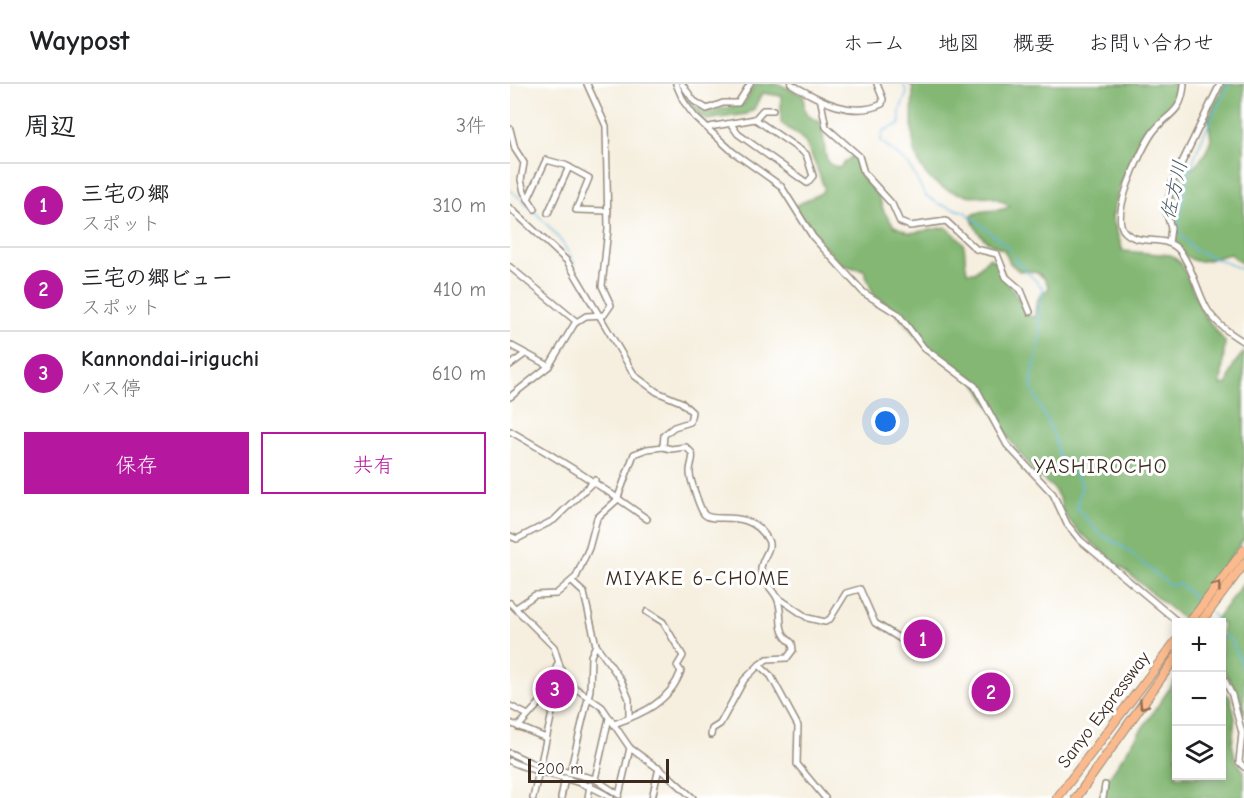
<!DOCTYPE html>
<html lang="ja">
<meta charset="utf-8">
<style>
body{margin:0;font-family:"Comic Neue","Klee One",sans-serif;background:#f2f2f2;color:#202124}
.controls{position:absolute;right:18px;bottom:18px;display:grid;overflow:hidden;border-radius:0px;box-shadow:0 3px 9px #0003}
.controls button{width:54px;height:54px;display:grid;place-items:center;padding:0;border:0;border-bottom:2px solid #e0e0e0;background:#fff;color:#202124;font:30px sans-serif}
.scale{position:absolute;left:18px;bottom:15px;width:141px;box-sizing:border-box;padding-left:6px;border:3px solid #3b2a1e;border-top:0;font-size:16px;line-height:21px;white-space:nowrap;color:#3b2a1e;-webkit-text-stroke:4px #fff;paint-order:stroke}
.you{position:absolute;left:376px;top:338px;width:21px;height:21px;margin:-15px;border:4px solid #fff;border-radius:50%;background:#1a73e8;box-shadow:0 0 0 9px #1a73e833}
.badge{display:grid;place-items:center;width:39px;height:39px;border-radius:50%;background:#b5179e;color:#fff;font-size:20px;font-weight:700}
.pin{position:absolute;translate:-50% -50%;border:3px solid #fff;box-shadow:0 2px 6px #0006}
.list{margin:0;padding:0;list-style:none}
h2{display:flex;justify-content:space-between;align-items:center;height:78px;margin:0;padding:0 24px;font-size:26px}
h2 small{font-size:20px;font-weight:400;color:#757577}
.list li{display:grid;grid-template-columns:39px 1fr auto;gap:18px;align-items:center;box-sizing:border-box;height:84px;padding:0 24px;border-top:2px solid #e0e0e0}
.list b{display:block;font-size:22px;white-space:nowrap}
.list p{margin:0;font-size:20px;white-space:nowrap;color:#757577}
.list em{font-size:20px;font-style:normal;color:#757577}
.actions{display:flex;gap:12px;padding:18px 24px}
.actions a{flex:1;padding:14px 0;border:2px solid #b5179e;border-radius:0px;text-align:center;font-size:21px;color:#b5179e}
.actions .main{background:#b5179e;color:#fff}
.icon{flex:none;width:33px;height:33px;fill:none;stroke:currentColor;stroke-width:2;stroke-linecap:round;stroke-linejoin:round}
.map{position:relative;flex:none;width:734px;height:714px;overflow:hidden}
header{display:flex;align-items:center;gap:36px;box-sizing:border-box;height:84px;padding:0 30px;background:#fff;border-bottom:2px solid #e0e0e0}
header strong{font-size:28px}
nav{display:flex;gap:33px;margin-inline-start:auto;font-size:21px}
main{display:flex}
aside{flex:1;background:#fff}
.map>svg:first-child{display:block}
.forest{fill:#83b773;stroke:#5f7048;stroke-width:1.5}
.lines{fill:none;stroke-linecap:round;stroke-linejoin:round}
.stream{stroke:#64b7e0;stroke-width:1.5}
.minor-casing{stroke:#988c7e;stroke-width:8}
.highway-casing{stroke:#988c7e;stroke-width:10}
.minor{stroke:#fff;stroke-width:5}
.highway{stroke:#fbba8d;stroke-width:8}
.oneway{stroke:#916b50}
.labels{text-anchor:middle;dominant-baseline:central;stroke-width:6;stroke-linejoin:round;paint-order:stroke}
.street-label{font-size:18px;fill:#3b2a1e;stroke:#fff}
.water-label{font-size:20px;font-style:italic;fill:#495b62;stroke:#fff}
.neighbourhood-label{font-size:20px;letter-spacing:1.5px;fill:#3b2a1e;stroke:#fff}
</style>
<header>
<strong>Waypost</strong>
<nav><a>ホーム</a><a>地図</a><a>概要</a><a>お問い合わせ</a></nav>
</header>
<main>
<aside>
<h2>周辺<small>3件</small></h2>
<ul class="list">
<li><span class="badge">1</span><div><b>三宅の郷</b><p>スポット</p></div><em>310 m</em></li>
<li><span class="badge">2</span><div><b>三宅の郷ビュー</b><p>スポット</p></div><em>410 m</em></li>
<li><span class="badge">3</span><div><b>Kannondai-iriguchi</b><p>バス停</p></div><em>610 m</em></li>
</ul>
<div class="actions"><a class="main">保存</a><a>共有</a></div>
</aside>
<div class="map">
<svg width="734" height="714" viewBox="0 0 734 714">
<rect width="100%" height="100%" fill="#fff"/>
<filter id="ink" filterUnits="userSpaceOnUse"><feTurbulence type="fractalNoise" baseFrequency=".0167" numOctaves="2"/><feDisplacementMap in="SourceGraphic" scale="12" xChannelSelector="R" yChannelSelector="G"/><feConvolveMatrix kernelMatrix="1 2 1 2 8 2 1 2 1" color-interpolation-filters="sRGB"/></filter>
<filter id="wash" filterUnits="userSpaceOnUse"><feTurbulence type="fractalNoise" baseFrequency=".008" numOctaves="4" result="noise"/><feDisplacementMap in="SourceGraphic" scale="24" xChannelSelector="R" yChannelSelector="G"/><feGaussianBlur stdDeviation="1.35" result="paint"/><feColorMatrix in="noise" values="0 0 0 0 0 0 0 0 0 0 0 0 0 0 0 0 0 1.4 0 .05"/><feComposite in="paint" operator="in"/></filter>
<g filter="url(#wash)">
<rect width="100%" height="100%" fill="#f6efdf"/>
<g class="forest">
<path d="M245 0H269L294 12C293 28 295 32 310 38 316 52 312 68 319 80L329 84 342 72 348 77 352 93 369 113 374 128 384 142 400 149 436 143C463 164 451 161 457 188H465L479 174 490 180C495 201 510 213 519 232L525 233C525 218 527 213 539 204 534 189 524 186 509 187L500 179 494 166C476 159 466 150 461 132 476 122 486 131 500 122 477 107 479 115 456 111 394 100 402 50 403 3L399 0H669L662 25 645 38 626 64 609 106 602 133 613 167 661 171 671 179 694 231 715 258 711 301 717 300 724 280 734 268V455L674 536 567 446 553 428 550 415 543 404 524 388 500 356 464 295 411 258 382 223 364 212 354 186 331 181 294 139 285 122 311 109 314 105C313 98 298 62 294 57 289 50 278 45 271 39V12L252 9 244 25 237 30 197 36 188 31 173 12 194 29 234 20Z"/>
<path d="M714 0H734V181L720 170C710 172 691 180 683 176 653 164 662 107 672 85L683 84 695 70 701 55 698 34Z"/>
<polygon points="734,498 734,631 725,605 712,583 712,538 704,538"/>
<polygon points="666,595 666,692 712,692 712,608 720,612 725,634 722,660 726,677 734,687 734,714 593,714 591,707 597,696"/>
</g>
<g class="lines">
<g class="stream">
<polyline points="393,0 397,9 390,26 390,40 373,47 371,57 399,81 415,111 429,120 455,128 498,163 506,177 533,204 529,227 531,254 522,293 522,305 545,354 548,371 572,399 567,424 590,450 615,464 653,496 660,501 669,500 690,518"/>
<path d="M720 0C694 46 670 95 669 149L684 166 734 186"/>
<path d="M0 106C16 118 42 144 53 160 58 167 61 174 65 180"/>
<polyline points="702,529 708,538"/>
<polyline points="712,550 721,556 734,586"/>
</g>
</g>
</g>
<g filter="url(#ink)">
<g class="lines">
<defs>
<g id="minor">
<polyline points="166,0 174,18 185,33 223,68 271,102 303,153 354,209 388,230 414,264 465,302 497,361 543,410 557,440 570,456 668,538"/>
<polyline points="172,0 184,17 197,25 213,19 228,19 240,0"/>
<path d="M281 0C308 15 340 35 372 20L373 15 367 0"/>
<path d="M674 0C672 32 655 29 641 51 630 68 599 133 615 148 630 163 655 149 670 167 682 183 686 203 695 221 702 237 719 249 734 258"/>
<polyline points="311,18 316,43 349,72 354,89 382,120 390,138 400,142 436,137 466,165 487,170 496,193 511,206 520,228"/>
<polyline points="245,35 253,26 263,26"/>
<polyline points="199,43 245,35 296,70 303,92 297,99 228,50 221,40"/>
<polyline points="0,45 5,65 14,79 11,96 14,108 25,125"/>
<polyline points="18,115 36,76 55,81 79,94 66,126 98,127"/>
<path d="M0 124 57 177 125 292 147 308 171 318 182 328 180 338 164 343 154 351 153 363 161 365 176 363 182 369C184 376 180 380 180 387 179 393 190 425 194 430 202 441 240 422 258 456 263 466 250 475 251 486 252 498 262 504 267 514 275 531 264 546 282 559L283 566 277 574 257 575 249 581 234 596 210 640 202 645 201 651"/>
<polyline points="38,129 59,83"/>
<polyline points="659,159 661,144 656,127 662,99 710,0"/>
<polyline points="0,183 67,238"/>
<polyline points="0,261 39,282"/>
<polyline points="0,281 15,270"/>
<polyline points="0,313 39,282 65,239 76,232 94,231 101,221 92,202 98,145 96,42 77,0"/>
<path d="M0 347C48 374 93 403 137 435"/>
<polyline points="0,452 7,455 44,436 85,396"/>
<polyline points="62,498 74,509 86,561 111,596 119,615 119,634"/>
<polyline points="267,513 298,534 315,538 320,535 336,509 350,505 365,539 397,559"/>
<polyline points="0,519 44,563 53,592 58,599 92,623 120,664 160,693 183,714"/>
<polyline points="6,524 25,511 46,510 66,493 79,464 87,434 107,416 124,370 137,365 153,363"/>
<polyline points="249,581 261,592 288,642 287,680 315,714"/>
<polyline points="712,591 722,611 732,649 729,678 734,683"/>
<polyline points="0,622 18,631"/>
<polyline points="0,639 36,654"/>
<path d="M104 640C132 630 160 618 171 587L167 582 173 572 153 538 137 528"/>
<polyline points="8,643 35,613 48,579"/>
<polyline points="0,669 24,680 85,695 109,711 120,664"/>
<path d="M0 677C33 693 71 693 101 714"/>
<polyline points="60,688 80,606 81,572 86,561"/>
<polyline points="85,695 99,634"/>
<polyline points="23,714 51,589"/>
<polyline points="51,714 55,694"/>
<polyline points="78,714 80,701"/>
<polyline points="142,714 149,684"/>
<polyline points="593,714 595,701"/>
</g>
<g id="highway">
<polyline points="680,538 734,466"/>
<polyline points="691,538 734,480"/>
<polyline points="547,714 666,557"/>
<polyline points="566,714 666,573"/>
</g>
</defs>
<use href="#minor" class="minor-casing"/>
<use href="#highway" class="highway-casing"/>
<use href="#minor" class="minor"/>
<use href="#highway" class="highway"/>
</g>
<defs><path id="oneway-chevron" d="M-2-3.5L2.5 0L-2 3.5" fill="none" stroke-width="1.6" stroke-linecap="round" stroke-linejoin="round" transform="scale(1.5)"/></defs>
<g class="oneway">
<use href="#oneway-chevron" transform="translate(707 502) rotate(-53)"/>
<use href="#oneway-chevron" transform="translate(633 621) rotate(125)"/>
</g>
</g>
<g class="labels">
<g class="street-label">
<text transform="translate(594 626) rotate(-53)">Sanyo Expressway</text>
</g>
<g class="water-label">
<text transform="translate(664 106) rotate(-77)">佐方川</text>
</g>
<g class="neighbourhood-label">
<text x="591" y="382">YASHIROCHO</text>
<text x="188" y="494">MIYAKE 6-CHOME</text>
</g>
</g>
</svg>
<div class="controls">
<button>+</button>
<button>−</button>
<button><svg class="icon" aria-label="layers" viewBox="0 0 24 24"><path d="M12 4l9 5-9 5-9-5zM3 14l9 5 9-5"/></svg></button>
</div>
<div class="scale">200 m</div>
<div class="you"></div>
<div class="pin badge" style="left:413px;top:555px">1</div>
<div class="pin badge" style="left:481px;top:608px">2</div>
<div class="pin badge" style="left:45px;top:605px">3</div>
</div>
</main>
